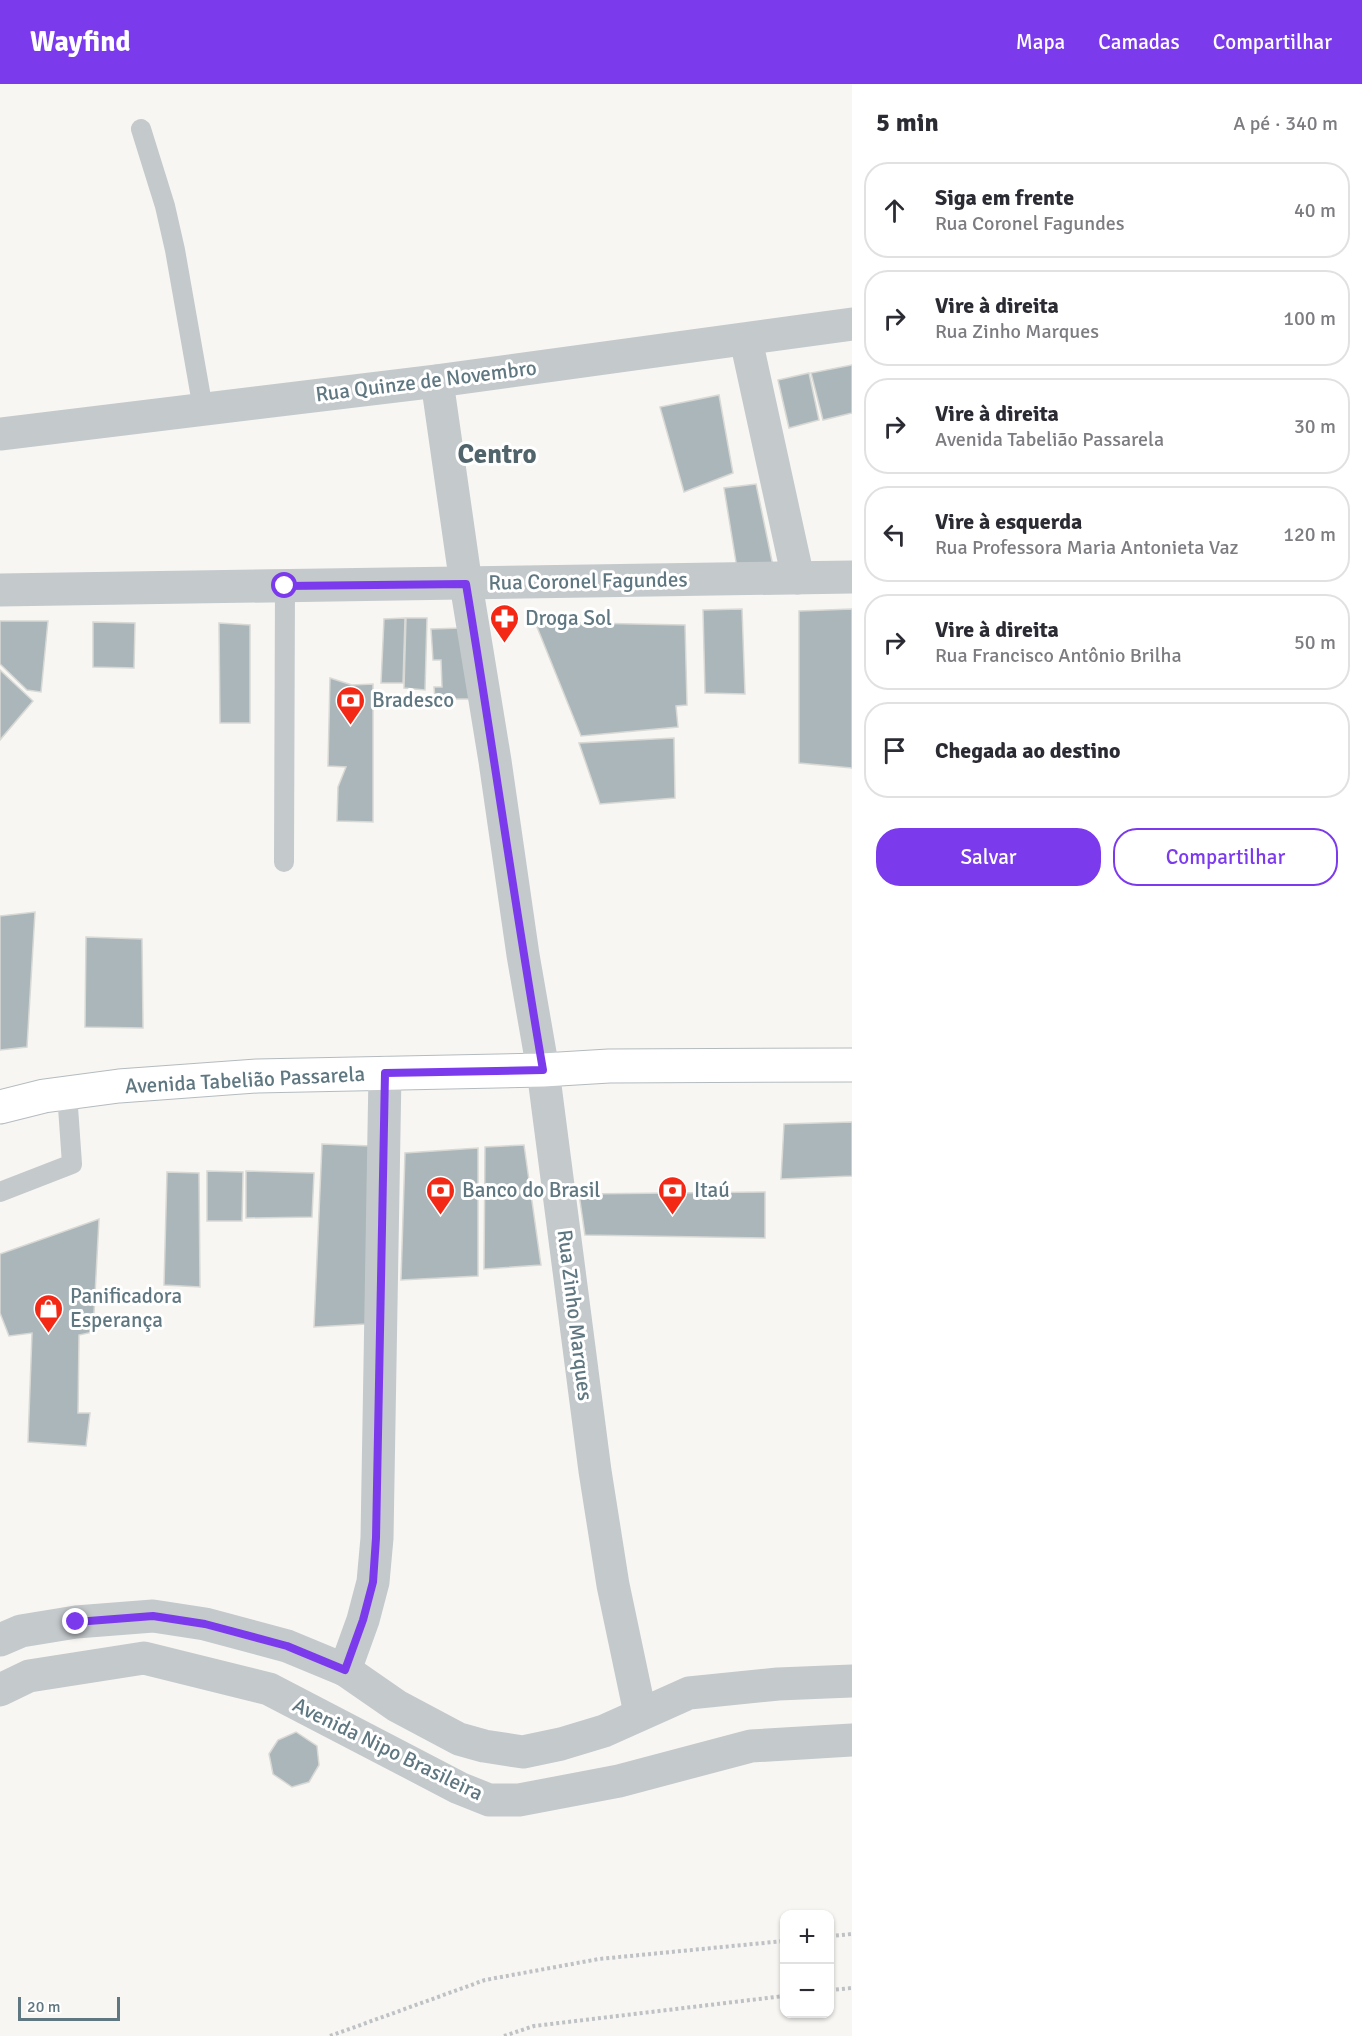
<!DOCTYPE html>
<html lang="pt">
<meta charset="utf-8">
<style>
body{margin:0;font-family:Signika,sans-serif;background:#f2f2f3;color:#2b2b33}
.controls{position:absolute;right:18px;bottom:18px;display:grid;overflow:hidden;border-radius:12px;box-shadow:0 2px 4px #0004}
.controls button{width:54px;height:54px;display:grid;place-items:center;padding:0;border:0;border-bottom:2px solid #e1e1e2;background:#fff;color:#2b2b33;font:30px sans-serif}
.scale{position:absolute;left:18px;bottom:15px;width:102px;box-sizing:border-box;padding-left:6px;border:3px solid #5f7781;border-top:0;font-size:16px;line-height:21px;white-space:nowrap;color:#5f7781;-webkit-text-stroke:4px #fff;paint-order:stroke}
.stop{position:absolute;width:18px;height:18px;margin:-14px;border:4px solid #7c3aed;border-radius:50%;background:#fff}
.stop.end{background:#7c3aed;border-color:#fff;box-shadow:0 2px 6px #0008}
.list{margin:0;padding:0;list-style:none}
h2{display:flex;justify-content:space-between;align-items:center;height:78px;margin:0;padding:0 24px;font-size:26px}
h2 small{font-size:20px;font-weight:400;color:#7c7c81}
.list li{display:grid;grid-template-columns:39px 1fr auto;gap:18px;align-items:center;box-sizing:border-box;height:96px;margin:0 12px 12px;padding:0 12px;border:2px solid #e1e1e2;border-radius:24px}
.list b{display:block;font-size:22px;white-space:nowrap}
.list p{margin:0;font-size:20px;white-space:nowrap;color:#7c7c81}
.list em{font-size:20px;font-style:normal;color:#7c7c81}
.actions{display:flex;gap:12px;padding:18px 24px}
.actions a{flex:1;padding:14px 0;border:2px solid #7c3aed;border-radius:24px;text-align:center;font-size:21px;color:#7c3aed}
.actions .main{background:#7c3aed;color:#fff}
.icon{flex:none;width:33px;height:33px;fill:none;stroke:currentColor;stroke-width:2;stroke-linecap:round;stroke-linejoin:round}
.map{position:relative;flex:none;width:852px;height:1952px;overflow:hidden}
header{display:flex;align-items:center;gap:36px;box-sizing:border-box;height:84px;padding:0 30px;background:#7c3aed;color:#fff}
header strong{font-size:28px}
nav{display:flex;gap:33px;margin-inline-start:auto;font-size:21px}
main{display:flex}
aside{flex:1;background:#fff}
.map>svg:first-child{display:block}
.building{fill:#aab6b9;stroke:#d8d8d5;stroke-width:1.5}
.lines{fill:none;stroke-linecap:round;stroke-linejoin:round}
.primary-casing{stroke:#b4bbbe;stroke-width:35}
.path{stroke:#bfc2c4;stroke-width:4;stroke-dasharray:3 3;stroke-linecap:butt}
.service{stroke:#c4c9cc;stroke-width:20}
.minor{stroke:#c4c9cc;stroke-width:33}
.tertiary{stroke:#c4c9cc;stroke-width:33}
.primary{stroke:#fff;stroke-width:33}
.route{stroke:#7c3aed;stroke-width:8}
.labels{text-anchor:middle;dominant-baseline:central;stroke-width:6;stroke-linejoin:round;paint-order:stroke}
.street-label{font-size:21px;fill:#5f7781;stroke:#fff}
.poi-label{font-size:21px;fill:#5f7781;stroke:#fff;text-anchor:start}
.district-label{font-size:27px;font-weight:bold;fill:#51636b;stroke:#fff}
</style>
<header>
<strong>Wayfind</strong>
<nav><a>Mapa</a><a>Camadas</a><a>Compartilhar</a></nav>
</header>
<main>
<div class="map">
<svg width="852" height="1952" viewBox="0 0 852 1952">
<rect width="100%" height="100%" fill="#f7f6f3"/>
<g class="building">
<polygon points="852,281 852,329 823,336 811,289"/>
<polygon points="809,289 819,336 789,344 778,296"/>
<polygon points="719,311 733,389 684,408 660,323"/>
<polygon points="756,400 773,482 737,484 724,404"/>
<polygon points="742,525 745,610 705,609 703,526"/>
<polygon points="852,525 852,684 799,679 799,527"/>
<polygon points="405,534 403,599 381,599 384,535"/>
<polygon points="406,534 427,534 425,606 404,604"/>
<polygon points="0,537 48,537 41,608 27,606 0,580"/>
<polygon points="93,538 135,539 134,584 93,583"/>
<polygon points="535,538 685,541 687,621 676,622 678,643 581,652"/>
<polygon points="219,539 250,541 250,639 220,639"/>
<polygon points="462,544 472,615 435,615 434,603 442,603 441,576 433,576 431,545"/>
<polygon points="0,586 33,617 0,656"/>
<polygon points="330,594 352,601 373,600 373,738 337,737 338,703 346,683 328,682"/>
<polygon points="674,654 675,714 600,720 579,659"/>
<polygon points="35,828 27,963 0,966 0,832"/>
<polygon points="86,853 142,855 143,944 85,943"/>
<polygon points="852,1038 852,1092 781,1095 784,1040"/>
<polygon points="322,1060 370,1062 366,1240 314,1243"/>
<polygon points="524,1061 541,1181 484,1185 485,1063"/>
<polygon points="478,1064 478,1192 401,1196 405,1069"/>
<polygon points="207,1087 243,1088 242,1137 207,1137"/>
<polygon points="246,1087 314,1089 312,1133 246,1134"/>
<polygon points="167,1088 199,1089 200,1203 164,1201"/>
<polygon points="765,1108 765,1154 585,1151 579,1110"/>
<polygon points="99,1135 93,1248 79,1251 78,1329 90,1329 86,1362 28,1358 32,1249 9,1252 0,1229 0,1170"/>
<polygon points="296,1648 317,1662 319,1681 309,1698 292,1703 273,1690 269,1670 278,1656"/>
</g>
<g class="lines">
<defs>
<polyline id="primary" points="0,1023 44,1012 119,1002 257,992 543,986 609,982 852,981"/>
</defs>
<use href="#primary" class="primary-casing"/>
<g class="path">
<polyline points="830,1852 852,1850"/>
<polyline points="830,1906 852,1904"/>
<polyline points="330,1952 485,1896 599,1875 784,1857"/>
<polyline points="504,1952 534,1942 784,1912"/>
</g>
<g class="service">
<polyline points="141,45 165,122 175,166 203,325"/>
<polyline points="284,778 285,502"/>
<polyline points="0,1108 72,1080 67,1009"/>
</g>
<g class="minor">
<polyline points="746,256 798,494"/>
<polyline points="437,297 466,500 495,677 523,871 543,986 595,1387 613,1501 640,1629"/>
<polyline points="0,350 437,297 852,240"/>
<polyline points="0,506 852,493"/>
<polyline points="345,1586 363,1536 373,1498 377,1454 385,989"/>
</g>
<g class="tertiary">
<polyline points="0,1556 21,1547 76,1538 153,1532 205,1540 287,1562 345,1586 397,1622 459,1655 484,1662 523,1668 561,1660 604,1647 689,1609 778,1600 852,1597"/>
<polyline points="0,1606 29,1592 144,1574 269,1605 459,1704 489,1716 519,1716 619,1697 751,1662 852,1656"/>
</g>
<use href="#primary" class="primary"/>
</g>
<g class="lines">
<path class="route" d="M76 1538 153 1532 205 1540 287 1562 345 1586 363 1536 373 1498 376 1454 385 989 543 986C515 824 493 662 466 500L285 502"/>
</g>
<defs>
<symbol id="pharmacy-pin" viewBox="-11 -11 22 30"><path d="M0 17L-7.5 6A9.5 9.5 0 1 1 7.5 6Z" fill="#f32916" stroke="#fff"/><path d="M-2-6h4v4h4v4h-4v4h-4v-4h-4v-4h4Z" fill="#fff"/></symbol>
<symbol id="bank-pin" viewBox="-11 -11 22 30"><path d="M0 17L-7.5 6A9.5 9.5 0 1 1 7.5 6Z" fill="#f32916" stroke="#fff"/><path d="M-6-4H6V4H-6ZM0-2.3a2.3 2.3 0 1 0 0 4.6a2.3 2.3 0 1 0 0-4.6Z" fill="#fff"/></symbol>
<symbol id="shop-pin" viewBox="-11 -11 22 30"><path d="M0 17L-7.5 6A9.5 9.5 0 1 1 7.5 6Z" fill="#f32916" stroke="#fff"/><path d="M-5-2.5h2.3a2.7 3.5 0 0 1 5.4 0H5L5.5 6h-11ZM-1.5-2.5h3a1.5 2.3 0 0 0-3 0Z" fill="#fff"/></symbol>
</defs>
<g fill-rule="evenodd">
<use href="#pharmacy-pin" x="488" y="518" width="33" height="45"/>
<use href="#bank-pin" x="334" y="600" width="33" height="45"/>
<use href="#bank-pin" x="424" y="1090" width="33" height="45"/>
<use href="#bank-pin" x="656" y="1090" width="33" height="45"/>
<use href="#shop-pin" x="32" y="1208" width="33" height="45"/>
</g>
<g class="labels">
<g class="street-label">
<text transform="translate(426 297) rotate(-7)">Rua Quinze de Novembro</text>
<text transform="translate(588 497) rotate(-1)">Rua Coronel Fagundes</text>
<text transform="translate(245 996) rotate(-3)">Avenida Tabelião Passarela</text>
<text transform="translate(575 1231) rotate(83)">Rua Zinho Marques</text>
<text transform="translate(388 1665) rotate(26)">Avenida Nipo Brasileira</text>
</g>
<g class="poi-label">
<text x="525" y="534">Droga Sol</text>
<text x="372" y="616">Bradesco</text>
<text x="462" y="1106">Banco do Brasil</text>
<text x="694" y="1106">Itaú</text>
<text x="70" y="1212">Panificadora<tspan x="70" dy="24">Esperança</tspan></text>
</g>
<g class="district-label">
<text x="497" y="370">Centro</text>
</g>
</g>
</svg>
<div class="controls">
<button>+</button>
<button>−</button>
</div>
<div class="scale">20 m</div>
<div class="stop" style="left:285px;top:502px"></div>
<div class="stop end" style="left:76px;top:1538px"></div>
</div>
<aside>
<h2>5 min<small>A pé · 340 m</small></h2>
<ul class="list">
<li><svg class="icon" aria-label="ahead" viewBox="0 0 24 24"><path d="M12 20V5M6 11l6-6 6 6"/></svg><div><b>Siga em frente</b><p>Rua Coronel Fagundes</p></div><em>40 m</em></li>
<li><svg class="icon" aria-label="right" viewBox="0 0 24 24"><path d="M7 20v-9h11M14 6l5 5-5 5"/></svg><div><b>Vire à direita</b><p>Rua Zinho Marques</p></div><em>100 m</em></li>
<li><svg class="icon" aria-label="right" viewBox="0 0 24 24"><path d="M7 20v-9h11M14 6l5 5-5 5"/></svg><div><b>Vire à direita</b><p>Avenida Tabelião Passarela</p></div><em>30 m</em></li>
<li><svg class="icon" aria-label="left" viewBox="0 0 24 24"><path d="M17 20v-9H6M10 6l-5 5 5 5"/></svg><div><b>Vire à esquerda</b><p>Rua Professora Maria Antonieta Vaz</p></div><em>120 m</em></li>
<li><svg class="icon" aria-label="right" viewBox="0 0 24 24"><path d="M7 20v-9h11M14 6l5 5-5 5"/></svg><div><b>Vire à direita</b><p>Rua Francisco Antônio Brilha</p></div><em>50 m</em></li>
<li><svg class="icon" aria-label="arrive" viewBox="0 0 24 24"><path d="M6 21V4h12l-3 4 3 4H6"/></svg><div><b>Chegada ao destino</b></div></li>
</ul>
<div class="actions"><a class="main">Salvar</a><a>Compartilhar</a></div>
</aside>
</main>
